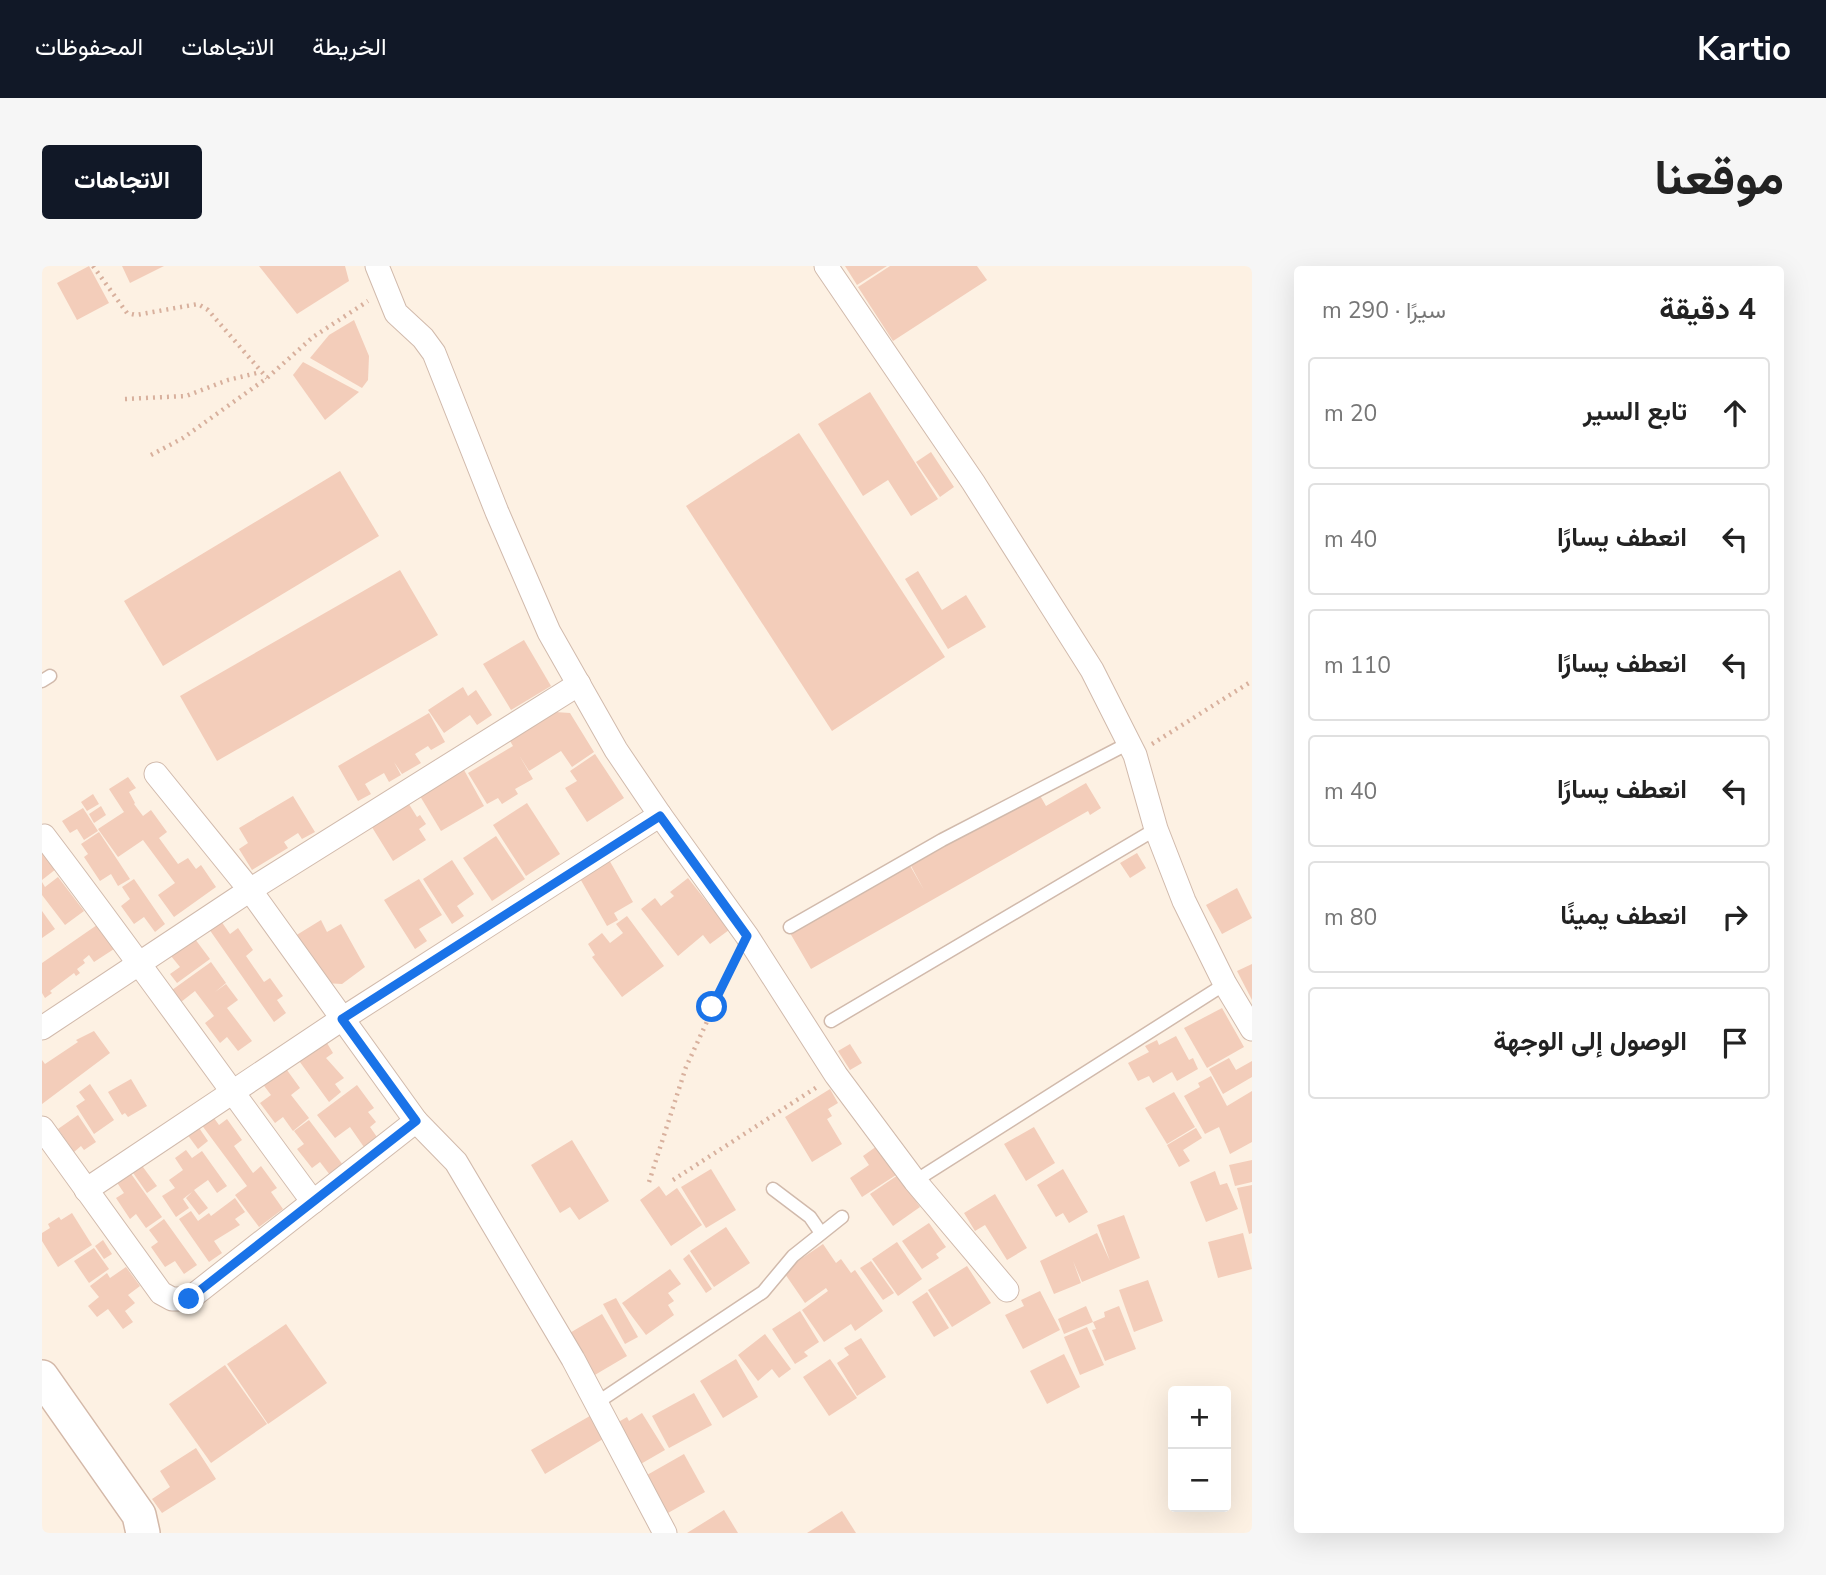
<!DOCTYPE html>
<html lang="ar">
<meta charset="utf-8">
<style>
body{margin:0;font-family:"Nunito Sans",Vazirmatn,sans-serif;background:#f6f6f6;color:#222;direction:rtl}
.controls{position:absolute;right:21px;bottom:21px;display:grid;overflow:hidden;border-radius:7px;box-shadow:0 7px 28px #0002}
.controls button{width:63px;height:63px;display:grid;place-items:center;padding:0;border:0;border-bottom:2px solid #e0e0e0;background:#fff;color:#222;font:35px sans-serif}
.stop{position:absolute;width:21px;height:21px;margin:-16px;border:5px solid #1a73e8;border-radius:50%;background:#fff}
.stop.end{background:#1a73e8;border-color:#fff;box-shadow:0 2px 7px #0008}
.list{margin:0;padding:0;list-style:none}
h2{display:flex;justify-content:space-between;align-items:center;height:91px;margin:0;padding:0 28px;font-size:30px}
h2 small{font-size:23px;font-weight:400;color:#767676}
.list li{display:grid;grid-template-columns:46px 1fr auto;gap:21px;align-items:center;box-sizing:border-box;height:112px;margin:0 14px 14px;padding:0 14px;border:2px solid #e0e0e0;border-radius:7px}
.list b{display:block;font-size:26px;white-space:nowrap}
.list em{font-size:23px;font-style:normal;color:#767676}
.icon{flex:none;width:38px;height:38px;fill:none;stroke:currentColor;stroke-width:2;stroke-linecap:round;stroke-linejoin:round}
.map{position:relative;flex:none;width:1210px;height:1267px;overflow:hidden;direction:ltr;border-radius:7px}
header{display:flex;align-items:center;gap:42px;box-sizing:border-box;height:98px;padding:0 35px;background:#111827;color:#fff}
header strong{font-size:33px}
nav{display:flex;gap:38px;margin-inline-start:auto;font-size:24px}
.intro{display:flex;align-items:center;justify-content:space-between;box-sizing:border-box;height:168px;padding:0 42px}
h1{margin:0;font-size:49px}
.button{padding:18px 32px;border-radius:7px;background:#111827;color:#fff;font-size:24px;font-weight:700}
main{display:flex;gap:42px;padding:0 42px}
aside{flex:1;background:#fff;border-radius:7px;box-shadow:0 7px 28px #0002}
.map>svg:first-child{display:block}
.building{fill:#f3cdba}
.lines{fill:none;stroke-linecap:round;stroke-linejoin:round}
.lane-casing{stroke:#d1baac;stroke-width:15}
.street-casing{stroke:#d1baac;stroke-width:25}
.secondary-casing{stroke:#d4b9a9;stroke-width:36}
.path{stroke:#d8b09d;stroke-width:4.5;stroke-dasharray:2 5;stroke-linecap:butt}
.lane{stroke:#fff;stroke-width:12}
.street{stroke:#fff;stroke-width:23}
.secondary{stroke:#fff;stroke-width:33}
.route{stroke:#1a73e8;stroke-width:9}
</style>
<header>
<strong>Kartio</strong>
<nav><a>الخريطة</a><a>الاتجاهات</a><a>المحفوظات</a></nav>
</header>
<div class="intro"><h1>موقعنا</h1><a class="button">الاتجاهات</a></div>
<main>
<aside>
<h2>4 دقيقة<small>سيرًا · 290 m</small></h2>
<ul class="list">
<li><svg class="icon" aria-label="ahead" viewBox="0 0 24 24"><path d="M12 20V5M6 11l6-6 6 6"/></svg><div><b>تابع السير</b></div><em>20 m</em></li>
<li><svg class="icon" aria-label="left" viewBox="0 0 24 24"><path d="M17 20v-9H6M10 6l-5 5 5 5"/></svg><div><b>انعطف يسارًا</b></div><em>40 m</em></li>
<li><svg class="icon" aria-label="left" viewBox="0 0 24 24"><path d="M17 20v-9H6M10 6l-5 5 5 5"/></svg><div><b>انعطف يسارًا</b></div><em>110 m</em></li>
<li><svg class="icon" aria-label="left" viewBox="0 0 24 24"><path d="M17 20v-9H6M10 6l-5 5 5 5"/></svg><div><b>انعطف يسارًا</b></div><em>40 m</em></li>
<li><svg class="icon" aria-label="right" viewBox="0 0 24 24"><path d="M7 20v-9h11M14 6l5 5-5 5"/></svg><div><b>انعطف يمينًا</b></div><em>80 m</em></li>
<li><svg class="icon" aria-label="arrive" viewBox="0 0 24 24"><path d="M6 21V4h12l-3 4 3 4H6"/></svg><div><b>الوصول إلى الوجهة</b></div></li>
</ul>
</aside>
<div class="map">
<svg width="1210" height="1267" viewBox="0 0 1210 1267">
<rect width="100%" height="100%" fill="#fdf1e3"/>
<g class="building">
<polygon points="47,0 67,37 35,54 15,17"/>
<polygon points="80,0 122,0 88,17"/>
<polygon points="217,0 303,0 307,15 255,48"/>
<polygon points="803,0 845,0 815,19"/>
<polygon points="848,0 935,0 945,14 851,75 816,21"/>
<polygon points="312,54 327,90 326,114 320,122 268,92 287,69"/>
<polygon points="261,96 317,126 283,154 251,109"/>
<polygon points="828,126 896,233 869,250 846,214 821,230 776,158"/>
<polygon points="757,167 903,391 790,465 644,240"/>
<polygon points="889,186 912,221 898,231 874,196"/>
<polygon points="298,205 337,270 121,400 82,335"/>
<polygon points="358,304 396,369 175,495 138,430"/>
<polygon points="876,305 900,344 924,329 944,361 906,383 863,313"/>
<polygon points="482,374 509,420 469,444 441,398"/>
<polygon points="421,421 426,430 434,424 450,449 435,459 428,449 402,467 386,444"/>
<polygon points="513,446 528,447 552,486 530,501 519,485 487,505 477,489 491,513 473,523 476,528 460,538 456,532 445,538 426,507 471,480 468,475"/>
<polygon points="387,447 403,476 389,484 386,480 373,488 379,497 360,508 352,496 359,509 347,516 342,507 323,518 329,528 316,535 296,500"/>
<polygon points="553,488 582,532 545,556 523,522 535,515 528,505"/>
<polygon points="422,504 442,540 399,565 378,530"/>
<polygon points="86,511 94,522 87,526 93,537 92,538 101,550 109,544 125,566 117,572 136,598 146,592 154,603 159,599 174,621 132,651 116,629 133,617 101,574 76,591 56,563 82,546 67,523"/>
<polygon points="1044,517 1059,542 1048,549 1046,545 769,703 748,667 867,598 882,624 868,598 996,526 1004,540"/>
<polygon points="51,528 57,538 45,545 39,536"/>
<polygon points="251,530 273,566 260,573 256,567 242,576 246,582 210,604 197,583 206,577 197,562"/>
<polygon points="365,535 375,551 378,549 384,558 377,563 384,574 351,595 328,558"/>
<polygon points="485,537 518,588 484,610 451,559"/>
<polygon points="59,540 64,549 52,557 47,548"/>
<polygon points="41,542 56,565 42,574 35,563 28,567 20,555"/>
<polygon points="57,566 88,613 76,620 69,608 58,615 42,591 46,588 39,578"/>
<polygon points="454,570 483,613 450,635 421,592"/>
<polygon points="0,586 14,603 0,614"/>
<polygon points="1095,587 1104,602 1088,612 1078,597"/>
<polygon points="566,592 591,636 572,647 576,654 565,660 536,609"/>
<polygon points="410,594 432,628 415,640 422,650 410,658 381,613"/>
<polygon points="16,611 42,645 23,659 0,629 0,616 3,621"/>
<polygon points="646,612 687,664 668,678 661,669 636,690 599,643 613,632 619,640 632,630 628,626"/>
<polygon points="92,613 123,658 113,666 102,651 92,658 79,640 88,633 80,621"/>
<polygon points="377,613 400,649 377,663 385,675 373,683 342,634"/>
<polygon points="1195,622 1210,652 1180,668 1164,639"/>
<polygon points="0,645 13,663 0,672"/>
<polygon points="585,650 622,700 580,731 550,691 553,689 546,678 560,667 568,677 581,667 574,658"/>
<polygon points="279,654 285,666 299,658 323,701 300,718 282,717 253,670"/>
<polygon points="179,655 188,668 196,662 211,684 204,690 222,716 228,712 241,730 235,734 244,747 232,756 167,663"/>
<polygon points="55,659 72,683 52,696 47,689 41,694 43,697 35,703 38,707 34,710 32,707 8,725 10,727 3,732 0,727 0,697"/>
<polygon points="153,673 168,693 135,717 128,708 138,701 129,690"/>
<polygon points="169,696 184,717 173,726 184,718 196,734 185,742 210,775 196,785 185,771 178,777 163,757 172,750 153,725 139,736 130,724"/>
<polygon points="1210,698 1210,734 1195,705"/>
<polygon points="1180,742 1202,781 1165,802 1142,762"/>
<polygon points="52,765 68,787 0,838 0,794 3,798 36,776 34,774"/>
<polygon points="1134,770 1147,794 1151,792 1156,803 1135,815 1130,806 1111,817 1107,810 1096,815 1086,797 1107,786 1103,780 1115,774 1117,779"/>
<polygon points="277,776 285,777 291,787 284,792 302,812 293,818 299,826 287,836 255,792"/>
<polygon points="808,778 820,797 808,804 796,785"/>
<polygon points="1187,792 1194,804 1210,795 1210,811 1181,828 1167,803"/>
<polygon points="242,800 258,822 249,829 267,852 251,865 241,851 233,857 218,837 229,829 220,817"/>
<polygon points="1169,810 1185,840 1210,825 1210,876 1188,888 1177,861 1163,868 1142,830 1158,821 1156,817"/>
<polygon points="89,813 105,840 86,851 83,847 80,849 66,826"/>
<polygon points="48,818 72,854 52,868 34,840 43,834 37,826"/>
<polygon points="315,819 332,842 326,846 334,856 328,861 337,874 324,884 308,861 293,872 275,849"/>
<polygon points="788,823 796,837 786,843 790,850 785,853 800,878 770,896 743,851"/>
<polygon points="1132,826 1153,861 1125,878 1103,842"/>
<polygon points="167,845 177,859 185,853 200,874 192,880 211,907 219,900 235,922 229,926 241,943 217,961 193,929 205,920 156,854"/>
<polygon points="36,849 54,876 42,884 39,880 32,886 16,863"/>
<polygon points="267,854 301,899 288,909 278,896 270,902 255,883 262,878 252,865"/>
<polygon points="153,856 166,875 156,883 142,864"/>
<polygon points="992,861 1013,897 984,915 962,878"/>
<polygon points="1154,862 1160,872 1141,884 1148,895 1137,901 1125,879"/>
<polygon points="530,874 567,935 537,954 528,941 518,947 489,899"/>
<polygon points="835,880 854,909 820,931 808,912 827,899 821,890"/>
<polygon points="144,884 150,892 160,885 185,920 175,927 166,914 152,924 166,942 157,949 144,932 150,926 141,933 147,942 134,951 120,930 133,922 127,914 141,904 133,892"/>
<polygon points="1210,894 1210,916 1193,920 1187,899"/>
<polygon points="98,897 115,920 105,927 89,904"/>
<polygon points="669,903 694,944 664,962 639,921"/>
<polygon points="1021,903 1046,946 1027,957 1021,947 1014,951 995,919"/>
<polygon points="87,905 120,951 104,962 94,948 88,953 74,932 82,927 74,915"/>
<polygon points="1173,905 1178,919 1185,917 1196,943 1164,956 1148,916"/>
<polygon points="856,909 878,941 851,960 828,928"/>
<polygon points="1210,919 1210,967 1207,968 1195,922"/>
<polygon points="617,920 624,930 635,922 660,959 629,980 598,934"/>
<polygon points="953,928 985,982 965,994 943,959 933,965 922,947"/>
<polygon points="193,932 203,946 193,953 198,959 172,975 180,987 167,996 137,953 149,945 156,955 167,947 169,950"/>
<polygon points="30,947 50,979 16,1001 0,975 0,967 8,962 6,958 17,951 19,954"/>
<polygon points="1082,949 1098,992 1040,1016 1031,995 1039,1017 1012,1028 998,995 1055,967 1068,995 1055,959"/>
<polygon points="122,953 155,999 142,1008 133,995 123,1001 109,981 116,976 107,964"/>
<polygon points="887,957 904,981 894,988 897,992 880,1003 860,975"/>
<polygon points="684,961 708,997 672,1021 648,985"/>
<polygon points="1201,967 1210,1003 1176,1012 1166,976"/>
<polygon points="61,974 70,988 62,993 53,980"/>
<polygon points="855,976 880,1013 856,1030 830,993"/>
<polygon points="781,978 794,997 799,993 809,1007 813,1004 841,1045 813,1065 809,1058 782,1076 760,1044 786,1025 784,1022 763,1037 741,1005"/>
<polygon points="52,982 67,1003 47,1017 32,995"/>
<polygon points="647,988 670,1023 664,1027 641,993"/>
<polygon points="829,995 852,1027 841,1034 818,1002"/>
<polygon points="925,1000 949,1037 910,1061 886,1024"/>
<polygon points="84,1001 98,1020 86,1029 93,1037 83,1045 91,1056 81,1063 66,1043 55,1051 46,1040 57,1031 48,1020 65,1007 68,1012"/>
<polygon points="628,1003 639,1018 626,1027 632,1035 626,1039 632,1049 604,1069 580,1037"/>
<polygon points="1106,1014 1121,1055 1092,1066 1077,1024"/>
<polygon points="998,1025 1018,1064 981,1083 963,1049 982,1040 979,1034"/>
<polygon points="885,1026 907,1062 892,1071 870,1036"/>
<polygon points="574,1032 596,1071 583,1078 561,1038"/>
<polygon points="1044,1040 1051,1056 1022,1068 1016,1053"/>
<polygon points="1077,1040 1094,1083 1063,1095 1050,1064 1054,1063 1051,1056 1063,1051 1062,1046"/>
<polygon points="758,1045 777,1076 762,1086 766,1090 753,1098 730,1063"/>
<polygon points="560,1048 585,1090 546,1113 526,1068"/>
<polygon points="244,1058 285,1117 226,1158 185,1098"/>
<polygon points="1045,1061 1062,1099 1038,1109 1022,1071"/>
<polygon points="723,1068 749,1103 737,1112 730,1103 716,1115 696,1089"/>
<polygon points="819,1072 844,1111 815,1130 795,1097 807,1089 802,1082"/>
<polygon points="1022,1088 1038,1121 1005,1138 988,1105"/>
<polygon points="694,1093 716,1131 681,1152 658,1115"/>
<polygon points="788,1093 815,1132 787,1150 761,1111"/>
<polygon points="183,1099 225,1158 169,1197 127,1138"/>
<polygon points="652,1127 670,1159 627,1182 610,1150"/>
<polygon points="553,1147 566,1170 503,1208 489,1184"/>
<polygon points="600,1147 623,1184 597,1199 573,1158 585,1151 587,1155"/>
<polygon points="154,1182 174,1213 120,1247 110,1233 128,1221 118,1205"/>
<polygon points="642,1188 663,1226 626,1247 605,1209"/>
<polygon points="682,1244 696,1267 645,1267"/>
<polygon points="800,1245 814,1267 765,1267"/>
</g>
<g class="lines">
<defs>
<g id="lane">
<polyline points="0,415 8,410"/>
<polyline points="748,661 900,574 1087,477"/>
<polyline points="789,755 1114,563"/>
<polyline points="873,915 1183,718"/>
<polyline points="731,923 768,951 779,967"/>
<polyline points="553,1138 721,1026 751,990 800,951"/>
</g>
<g id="street">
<polyline points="335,0 354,47 381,72 392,87 455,246 507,366 574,484 618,549 705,670 794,809 873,915 965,1024"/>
<polyline points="784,0 931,216 1050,404 1093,489 1114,563 1142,635 1183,718 1210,763"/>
<path d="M2 570C94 691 181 814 271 936"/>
<polyline points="0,762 208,624 537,418"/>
<polyline points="374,855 414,896 531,1093 623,1267"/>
<polyline points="0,862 119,1027 130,1033 147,1033 374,855 208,624 114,508"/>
<polyline points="44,924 300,753 618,549"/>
</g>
<polyline id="secondary" points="0,1111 97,1249 101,1267"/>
</defs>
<use href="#lane" class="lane-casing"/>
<use href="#street" class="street-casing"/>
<use href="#secondary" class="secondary-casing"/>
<g class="path">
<polyline points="51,0 85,47 94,49 156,38 166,44 225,112"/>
<polyline points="83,133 144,130 186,114 219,106"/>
<polyline points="109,189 141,172 225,112 271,71 326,35"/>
<polyline points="1110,478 1210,415"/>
<polyline points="631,914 775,821"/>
<polyline points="607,916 644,801 694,693"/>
</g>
<use href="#lane" class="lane"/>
<use href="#street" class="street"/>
<use href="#secondary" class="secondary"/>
</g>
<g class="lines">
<polyline class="route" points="147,1033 374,855 300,753 618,550 705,670 670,741"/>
</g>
</svg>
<div class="controls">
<button>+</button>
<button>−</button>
</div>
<div class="stop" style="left:670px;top:741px"></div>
<div class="stop end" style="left:147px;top:1033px"></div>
</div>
</main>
